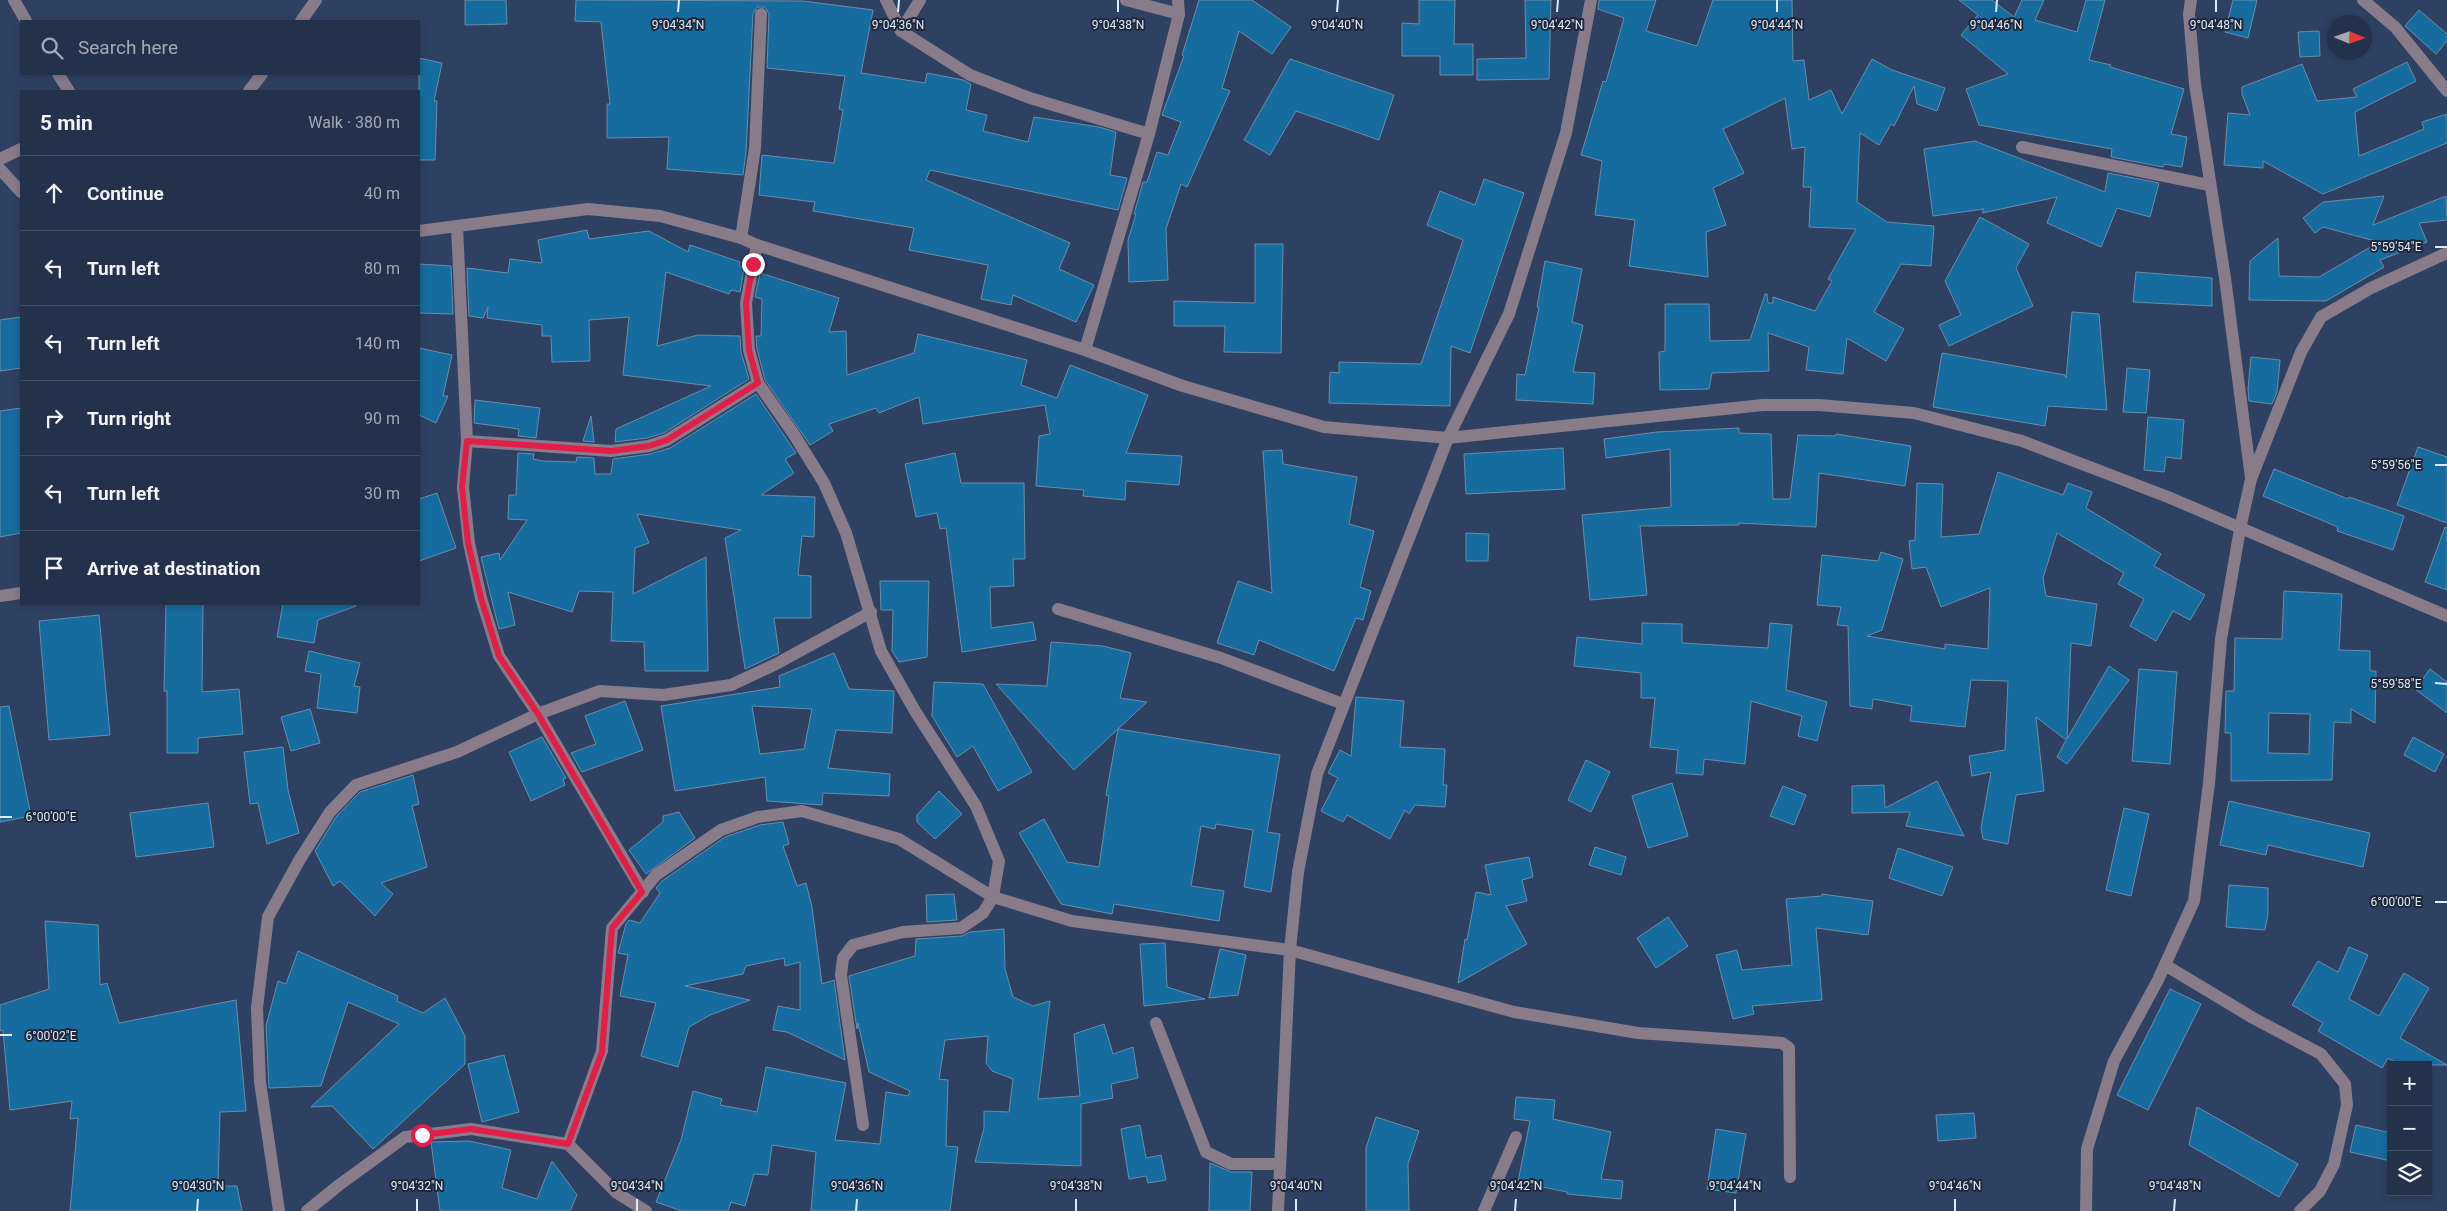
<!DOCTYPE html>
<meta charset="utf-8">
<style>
body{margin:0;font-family:Roboto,sans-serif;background:#2b3951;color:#f1f3f6}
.controls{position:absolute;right:15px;bottom:15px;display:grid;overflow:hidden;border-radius:0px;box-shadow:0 2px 8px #0003}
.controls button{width:45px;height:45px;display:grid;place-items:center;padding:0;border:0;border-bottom:1px solid #404c62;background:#23314a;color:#f1f3f6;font:25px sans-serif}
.compass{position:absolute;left:2327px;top:15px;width:45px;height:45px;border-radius:50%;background:#23314a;box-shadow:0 2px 8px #0003;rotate:92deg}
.stop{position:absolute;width:15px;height:15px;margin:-11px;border:4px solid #e11d48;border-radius:50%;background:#fff}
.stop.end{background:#e11d48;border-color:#fff;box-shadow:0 1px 5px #0008}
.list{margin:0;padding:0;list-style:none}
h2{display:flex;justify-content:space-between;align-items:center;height:65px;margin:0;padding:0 20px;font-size:21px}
h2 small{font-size:16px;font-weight:400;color:#a3a9b5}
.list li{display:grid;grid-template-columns:32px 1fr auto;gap:15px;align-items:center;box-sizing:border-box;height:75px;padding:0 20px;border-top:1px solid #404c62}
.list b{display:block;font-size:19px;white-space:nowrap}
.list em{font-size:16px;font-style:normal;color:#a3a9b5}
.icon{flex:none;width:28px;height:28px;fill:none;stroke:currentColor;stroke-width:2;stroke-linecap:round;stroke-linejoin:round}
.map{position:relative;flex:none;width:2447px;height:1211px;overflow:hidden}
.search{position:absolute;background:#23314a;box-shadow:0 2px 8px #0003;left:20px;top:20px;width:400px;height:55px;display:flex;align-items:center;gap:12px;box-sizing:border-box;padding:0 18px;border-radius:0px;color:#a3a9b5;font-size:19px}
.panel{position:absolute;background:#23314a;box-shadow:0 2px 8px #0003;left:20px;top:90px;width:400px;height:515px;border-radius:0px}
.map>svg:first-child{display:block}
.building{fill:#176c9f;stroke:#678eac;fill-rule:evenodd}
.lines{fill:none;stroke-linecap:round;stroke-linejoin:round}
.minor{stroke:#887b8a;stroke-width:12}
.route{stroke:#e11d48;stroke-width:6}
.ticks{fill:none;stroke:#dde9fe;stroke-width:2}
.ticks-label{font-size:12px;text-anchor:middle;fill:#dde9fe;stroke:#1f2838;stroke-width:4;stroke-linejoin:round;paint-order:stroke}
</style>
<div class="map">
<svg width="2447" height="1211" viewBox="0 0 2447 1211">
<rect width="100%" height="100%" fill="#2f4163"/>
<g class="building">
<polygon points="465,0 506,0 507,24 465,25"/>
<polygon points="576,0 803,1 873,10 861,73 925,83 927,73 963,80 971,84 966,110 987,115 983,131 1028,142 1034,117 1099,127 1116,132 1110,175 1127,178 1118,210 930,170 926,180 1070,243 1059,269 1094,285 1076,322 1013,295 1011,305 981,299 988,265 909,250 914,228 813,211 815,202 759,195 762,155 834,163 843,110 839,109 845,76 767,68 769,14 765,7 757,7 753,14 746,152 743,175 667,169 669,137 607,138 607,104 610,104 601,22 575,21"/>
<polygon points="1199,0 1252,0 1291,27 1272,54 1239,31 1222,88 1230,91 1187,187 1181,184 1166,229 1168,280 1129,282 1128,240 1136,214 1134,214 1143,182 1147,182 1157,152 1168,155 1181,122 1162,115 1184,56 1182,55"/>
<polygon points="1419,0 1455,0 1454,44 1473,44 1473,75 1440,75 1440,56 1402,56 1402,23 1419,24"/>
<polygon points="1525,0 1551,0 1549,79 1477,80 1477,59 1526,58"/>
<polygon points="1599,0 1656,0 1646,31 1697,46 1713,0 1792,0 1793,61 1804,60 1809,100 1831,90 1842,114 1872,59 1892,70 1945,88 1937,111 1917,104 1914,86 1894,126 1891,124 1879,145 1860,133 1857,202 1887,222 1934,226 1931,266 1901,264 1874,312 1904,329 1886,361 1847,338 1843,374 1806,370 1809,347 1768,333 1769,371 1712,373 1709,389 1660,390 1659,352 1665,351 1665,304 1709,304 1710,341 1750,340 1765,294 1767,294 1768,303 1773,303 1773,297 1815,311 1832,281 1828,279 1856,229 1809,227 1811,187 1803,187 1805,147 1792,149 1785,98 1723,129 1744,173 1713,188 1726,225 1706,232 1708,277 1629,266 1635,220 1595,215 1602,161 1581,155 1603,81 1606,82 1624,18 1598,9"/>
<polygon points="1959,0 1992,0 2014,17 2022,0 2044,0 2035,20 2077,32 2086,0 2105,0 2089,60 2111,65 2110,67 2184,89 2171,134 2187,137 2182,167 2164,164 2163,167 2111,157 2112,149 1979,125 1966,89 2008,74 1961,35 1978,15"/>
<polygon points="2233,0 2257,0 2248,38 2225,32"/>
<polygon points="2419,10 2447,34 2447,41 2436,54 2405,26"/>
<polygon points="2319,31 2320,56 2300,57 2298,32"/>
<polygon points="419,58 442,63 434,101 437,101 435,160 419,160"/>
<polygon points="1290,59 1394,95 1379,140 1296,111 1270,155 1244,140"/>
<polygon points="2407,62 2416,81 2355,112 2359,156 2424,129 2422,122 2447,114 2447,143 2323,194 2263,161 2263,168 2224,165 2228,113 2250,115 2242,94 2242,87 2302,64 2317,101 2357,97 2353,89"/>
<polygon points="1975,141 2105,192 2108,173 2159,183 2150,217 2117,208 2101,247 2047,223 2057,197 1982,213 1984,209 1933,216 1924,149"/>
<polygon points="1484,179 1524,193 1470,353 1451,346 1450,406 1329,403 1330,372 1339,373 1339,362 1421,364 1463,240 1427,225 1440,191 1475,205"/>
<polygon points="2384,196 2373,225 2446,196 2447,220 2419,223 2427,242 2380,260 2384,267 2326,301 2249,300 2250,261 2278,238 2279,276 2319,277 2379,242 2323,227 2315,233 2303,218 2323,202"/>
<polygon points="1980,217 2029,244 2016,268 2033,306 1949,346 1939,325 1961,315 1945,281"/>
<polygon points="587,230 589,239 649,231 688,252 690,245 740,262 739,266 744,268 740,292 731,290 729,294 666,272 657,346 698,335 740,336 741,352 749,379 664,433 647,438 615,442 616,429 711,386 623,375 629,317 589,320 590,361 552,362 551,336 542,336 542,325 487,318 488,307 483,318 469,316 467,268 508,273 510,259 542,263 538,240"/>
<polygon points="1255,244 1283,244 1281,353 1224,352 1225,326 1174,326 1174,301 1255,303"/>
<polygon points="1545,261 1582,269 1572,322 1583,325 1573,372 1595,373 1593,404 1516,400 1517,374 1525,375 1539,307 1537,307"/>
<polygon points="419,264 451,266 453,314 419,313"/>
<polygon points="2136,272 2212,278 2212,306 2133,302"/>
<polygon points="760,273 839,298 829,332 846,331 847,375 914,353 918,334 1027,360 1021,385 1057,398 1070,365 1148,395 1126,453 1182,456 1179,485 1126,481 1125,500 1083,496 1084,490 1036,486 1039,436 1050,434 1045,405 923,424 919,397 879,413 876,408 829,424 833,431 810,445 765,380 757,349 756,336 761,336 762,299 755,297"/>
<polygon points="2072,312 2099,314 2107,410 2048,406 2045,426 1933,407 1942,353 2065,375 2066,378"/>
<polygon points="21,317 21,368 0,371 0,320"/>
<polygon points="419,348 452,355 443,396 448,396 436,423 419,415"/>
<polygon points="2251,357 2280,360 2277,392 2272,404 2249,401 2248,389"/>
<polygon points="2127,368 2150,370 2146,413 2123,412"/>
<polygon points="756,394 796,453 785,459 794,473 761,495 815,497 814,537 802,536 798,575 811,576 811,618 774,618 779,653 745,669 725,538 741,530 637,514 649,543 635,548 633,594 706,557 708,671 645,671 644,642 611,641 613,592 579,591 572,612 508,592 515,625 499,629 481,557 499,553 500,560 527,520 508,519 509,495 516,495 518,453 534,454 533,459 543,461 576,462 577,457 594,458 595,474 611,474 613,459 650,454 670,448"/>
<polygon points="475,400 540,408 536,438 518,436 519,429 474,423"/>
<polygon points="21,408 21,533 0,537 0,411"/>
<polygon points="591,416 594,442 583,441"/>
<polygon points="2148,417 2184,420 2181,459 2166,457 2164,472 2144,470"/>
<polygon points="1739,428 1739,433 1771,434 1773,499 1790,499 1798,435 1835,436 1836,434 1911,446 1905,486 1819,473 1816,527 1739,523 1739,525 1640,526 1647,595 1590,600 1582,515 1671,507 1670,449 1606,458 1604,439 1657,432"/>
<polygon points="2418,447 2447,457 2447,523 2397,505"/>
<polygon points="1563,448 1565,489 1466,494 1464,454"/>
<polygon points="1282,450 1283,464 1357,477 1349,524 1374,531 1360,587 1371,591 1363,620 1356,618 1334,671 1259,640 1254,655 1217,643 1238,581 1272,593 1263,451"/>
<polygon points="955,453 961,483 1024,483 1025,559 1013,559 1014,586 990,587 991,628 1033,622 1036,640 962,652 946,528 940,529 937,513 916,517 905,464"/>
<polygon points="2274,469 2348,499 2349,497 2404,516 2393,550 2337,531 2338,527 2263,496"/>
<polygon points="1998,472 2063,495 2068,483 2092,492 2086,508 2161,554 2154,566 2205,595 2190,620 2173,611 2156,641 2130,626 2144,599 2118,584 2124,573 2057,533 2043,578 2046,596 2097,604 2091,646 2071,643 2067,739 2109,666 2129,680 2067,764 2057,757 2066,740 2036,717 2044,791 2016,795 2008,844 1983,839 1981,828 1991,772 1972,776 1969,756 2005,750 2008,681 1971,680 1965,727 1910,721 1912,706 1873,699 1872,709 1850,706 1848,626 1837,625 1841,607 1817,605 1822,555 1878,561 1881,552 1903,559 1882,630 1867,636 1945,649 1945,644 1988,649 1990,588 1941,607 1926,567 1912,569 1909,541 1915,540 1917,483 1943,484 1941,537 1979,534"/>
<polygon points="437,493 456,548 419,561 419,499"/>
<polygon points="2445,527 2447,528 2447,590 2425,582"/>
<polygon points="1466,533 1489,534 1488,561 1466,561"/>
<polygon points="880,581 929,581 927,657 899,662 892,651 893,610 881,610"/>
<path d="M2284 591 2342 594 2339 650 2370 651V671H2376L2375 723 2351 709V723L2334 722 2332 780 2231 781V733H2225L2226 691H2234L2235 638 2282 639ZM2269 713 2310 714 2309 754 2268 753Z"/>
<polygon points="166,604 203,604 202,692 239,689 243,734 198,738 198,753 167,753 167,691 164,691"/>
<polygon points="283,604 355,604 356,606 318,620 314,643 277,637"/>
<polygon points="99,615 110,735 49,740 39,621"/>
<polygon points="1642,623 1682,624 1682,643 1768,648 1770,623 1792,625 1786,690 1827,702 1817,741 1798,736 1802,716 1751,701 1745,764 1704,759 1703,775 1676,773 1678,750 1650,747 1655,698 1641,698 1641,673 1574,666 1577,637 1642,644"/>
<polygon points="1051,642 1103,646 1131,653 1120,698 1147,702 1118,729 1280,755 1267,832 1280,834 1271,892 1244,887 1253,830 1216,824 1215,829 1201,826 1191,886 1224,891 1219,921 1114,904 1112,914 1061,904 1019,833 1044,819 1067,862 1099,867 1109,796 1106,795 1118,729 1074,770 996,684 1047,686"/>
<polygon points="309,651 360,663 354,686 360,687 357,713 317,708 321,674 305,671"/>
<path d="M834 653 849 689 894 691 892 733 836 730 828 768 890 774 889 796 823 793 822 805 767 801 765 777 675 791 661 706 780 687 779 676ZM752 706 812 709 804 749 760 754Z"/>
<polygon points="2139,669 2177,672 2170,764 2132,761"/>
<polygon points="2430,669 2447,682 2447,713 2415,689"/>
<polygon points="934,682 983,684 1032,772 998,791 973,746 957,757 932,716"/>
<polygon points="1356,697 1404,701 1400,747 1445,749 1443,785 1447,785 1445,807 1415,805 1409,814 1405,810 1390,839 1347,815 1343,822 1321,811 1338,778 1328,773 1340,750 1351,756"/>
<polygon points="625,701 643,750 582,772 571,753 596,744 585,716"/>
<polygon points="9,706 31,816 0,822 0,707"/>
<polygon points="310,709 320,743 291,751 281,717"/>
<polygon points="542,737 566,778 563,779 565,785 531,801 509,752"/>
<polygon points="2413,737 2444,754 2435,772 2404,755"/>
<polygon points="283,747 288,790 299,833 267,844 258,803 250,804 244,752"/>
<polygon points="1586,760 1610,772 1591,812 1568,800"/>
<polygon points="413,775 419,804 412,806 427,867 381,883 393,894 375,916 340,881 333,886 315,851 336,817 360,792"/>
<polygon points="1937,781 1964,836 1906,826 1910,812 1852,813 1852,786 1884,785 1885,808"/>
<polygon points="1672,783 1688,836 1648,848 1632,796"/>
<polygon points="1783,786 1806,795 1794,825 1770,816"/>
<polygon points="939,791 962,814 935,839 917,822 917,815"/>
<polygon points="2229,801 2370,833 2363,867 2268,845 2266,855 2220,845"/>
<polygon points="208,803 214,847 136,857 130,813"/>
<polygon points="2124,808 2149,814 2131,896 2106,890"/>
<polygon points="679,812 695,838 646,874 629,850 663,822 663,816"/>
<polygon points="783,822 789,844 783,846 797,886 806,883 812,907 822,984 834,980 845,1060 787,1032 773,1030 778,1006 800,1010 800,962 785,966 784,958 746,966 743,974 685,986 750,1000 710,1015 689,1027 678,1067 641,1056 656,1003 620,996 628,955 618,953 626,924 629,920 640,923 660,893 656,888 662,881 725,837 760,825"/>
<polygon points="1595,847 1626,857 1621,875 1589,865"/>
<polygon points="1898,848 1953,867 1942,896 1889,878"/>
<polygon points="1529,857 1533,877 1522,880 1527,901 1506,906 1527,944 1458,983 1465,939 1467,940 1476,892 1491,895 1485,865"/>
<polygon points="2229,885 2268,888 2268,914 2265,930 2226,927"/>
<polygon points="954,894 957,920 927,922 926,895"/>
<polygon points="1822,894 1873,901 1868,935 1816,928 1822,1000 1752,1006 1754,1014 1733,1019 1716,955 1737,950 1742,970 1792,965 1786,899 1822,896"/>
<polygon points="1668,917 1688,946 1656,968 1637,938"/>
<polygon points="45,921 98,925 100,985 107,983 119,1023 236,1000 246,1111 220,1112 218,1186 237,1186 242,1211 70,1211 78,1118 70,1119 72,1101 10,1110 3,1030 0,1031 0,1005 49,989"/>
<polygon points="1004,929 1005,969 1013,997 1033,1006 1050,1001 1038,1099 1080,1096 1074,1034 1104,1024 1113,1054 1133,1047 1138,1078 1111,1084 1113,1098 1081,1104 1081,1166 975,1162 984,1128 984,1111 1009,1112 1013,1079 992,1071 986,1063 988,1036 945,1040 939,1079 948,1080 946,1146 958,1147 950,1211 811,1211 816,1152 772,1145 768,1175 754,1174 745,1206 731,1202 728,1211 682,1211 656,1202 681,1140 693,1091 722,1099 720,1105 757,1112 766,1067 846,1083 835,1140 880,1144 886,1092 908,1096 910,1091 869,1072 858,1023 857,1029 849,976 915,956 916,939 962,936 970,932"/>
<polygon points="1165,943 1167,987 1205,999 1144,1006 1140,944"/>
<polygon points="2349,947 2368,955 2349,999 2379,1016 2404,973 2429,988 2400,1038 2447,1065 2400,1065 2388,1058 2382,1068 2318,1031 2323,1023 2292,1005 2318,961 2338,972"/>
<polygon points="1220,949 1246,955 1238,995 1209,998"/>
<polygon points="298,951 398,996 397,1001 423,1013 445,998 465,1036 465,1064 373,1149 332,1106 311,1107 399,1024 348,1002 321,1086 269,1088 266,1026 278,981 286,984"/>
<polygon points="2170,989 2201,1004 2148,1110 2117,1095"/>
<polygon points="504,1055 519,1112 482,1122 468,1064"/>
<polygon points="1516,1097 1555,1100 1553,1119 1611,1132 1601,1179 1623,1181 1621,1199 1567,1194 1567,1192 1518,1182 1530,1121 1514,1119"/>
<polygon points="2197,1107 2298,1164 2279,1197 2189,1145"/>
<polygon points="1974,1113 1976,1138 1938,1141 1936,1115"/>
<polygon points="1376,1117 1419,1131 1408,1164 1409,1211 1366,1211 1366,1148"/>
<polygon points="1140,1125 1146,1158 1161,1155 1166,1180 1148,1183 1146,1176 1129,1179 1121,1129"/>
<polygon points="2356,1125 2391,1133 2391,1161 2350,1152"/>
<polygon points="1716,1129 1746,1134 1736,1193 1707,1189"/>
<polygon points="469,1141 511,1150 502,1188 537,1199 552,1161 577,1195 570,1211 440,1211 431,1142"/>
<polygon points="1210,1163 1231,1172 1252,1172 1250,1211 1209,1211"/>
</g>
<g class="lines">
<g class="minor">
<polyline points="14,0 26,21"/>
<polyline points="886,0 901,31 970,75 1030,98 1149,134"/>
<polyline points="1126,0 1179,14"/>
<polyline points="2191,0 2189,14 2195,84 2225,278 2251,478"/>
<polyline points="2363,0 2395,27 2447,91"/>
<polyline points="301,21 316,0"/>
<polyline points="901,31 920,0"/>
<polyline points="58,74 69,91"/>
<polyline points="249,91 262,74"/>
<polyline points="2022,147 2209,185"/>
<polyline points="0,159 21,149"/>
<polyline points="0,169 21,192"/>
<polyline points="457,227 467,441 463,487 469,543 481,598 499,656 538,714 643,892"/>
<polyline points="419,231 588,209 660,216 741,238 757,245 1085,350 1183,386 1324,427 1448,438 1763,405 1819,405 1914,413 2022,441 2168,497 2447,616"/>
<polyline points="741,238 755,148 761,14"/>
<polyline points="757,245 746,303 749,350 758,383 793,433 824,483 846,533 881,651 915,711 976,806 999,861 993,897 983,913 961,928 903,932 853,945 843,958 841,975 863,1125"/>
<polyline points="1085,350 1149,134 1179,14 1178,0"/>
<polyline points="467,441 611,451 649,446 667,440 758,383"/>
<polyline points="0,596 21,593"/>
<polyline points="1058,609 1221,658 1343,704"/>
<polyline points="2165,965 2253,1018 2321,1054 2345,1084 2347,1105 2334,1164 2320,1191 2300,1211"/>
<polyline points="1156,1023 1206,1152 1231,1164 1280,1164"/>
<polyline points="568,1144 602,1051 612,928 656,875 721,830 758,817 802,811 899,839 993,897 1072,921 1290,950 1514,1012 1638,1033 1782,1043 1789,1048 1790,1177"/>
<polyline points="279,1211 260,1082 257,1008 268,917 300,859 330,812 356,785 457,752 538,714 600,691 663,695 731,685 776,664 871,612"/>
<polyline points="307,1211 339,1185 405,1137 471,1129 568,1144 617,1193 646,1211"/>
<polyline points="1278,1211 1290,950 1298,872 1317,774 1448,438 1509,314 1566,133 1591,0"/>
<polyline points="1484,1211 1516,1137"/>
<polyline points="2086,1211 2087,1149 2114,1061 2158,980 2194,901 2209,783 2221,639 2240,529 2251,479 2301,352 2321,317 2371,288 2447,253"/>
</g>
</g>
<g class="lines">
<polyline class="route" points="422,1135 471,1129 568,1144 602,1052 612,928 642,892 538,714 499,656 481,598 468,543 462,487 467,441 611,451 649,446 667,440 758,383 749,350 746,303 753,264"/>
</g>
<path class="ticks" d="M678 12 679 0M898 12 899 0M1118 12V0M1337 12 1338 0M1557 12 1558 0M1777 12V0M1996 12 1997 0M2216 12V0M2435 247H2447M2435 465H2447M2435 683 2447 684M0 817H12M2435 902H2447M0 1035H12M197 1211 198 1199M417 1211V1199M637 1211V1199M856 1211 857 1199M1076 1211V1199M1296 1211V1199M1515 1211 1516 1199M1735 1211V1199M1955 1211V1199M2174 1211 2175 1199"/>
<g class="ticks-label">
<text x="678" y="29">9°04'34"N</text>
<text x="898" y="29">9°04'36"N</text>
<text x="1118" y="29">9°04'38"N</text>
<text x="1337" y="29">9°04'40"N</text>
<text x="1557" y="29">9°04'42"N</text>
<text x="1777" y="29">9°04'44"N</text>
<text x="1996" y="29">9°04'46"N</text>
<text x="2216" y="29">9°04'48"N</text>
<text x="2396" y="251">5°59'54"E</text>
<text x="2396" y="469">5°59'56"E</text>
<text x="2396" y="688">5°59'58"E</text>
<text x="51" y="821">6°00'00"E</text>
<text x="2396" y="906">6°00'00"E</text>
<text x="51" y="1040">6°00'02"E</text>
<text x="198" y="1190">9°04'30"N</text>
<text x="417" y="1190">9°04'32"N</text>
<text x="637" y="1190">9°04'34"N</text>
<text x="857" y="1190">9°04'36"N</text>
<text x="1076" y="1190">9°04'38"N</text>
<text x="1296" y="1190">9°04'40"N</text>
<text x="1516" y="1190">9°04'42"N</text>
<text x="1735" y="1190">9°04'44"N</text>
<text x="1955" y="1190">9°04'46"N</text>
<text x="2175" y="1190">9°04'48"N</text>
</g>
</svg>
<div class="controls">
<button>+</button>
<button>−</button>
<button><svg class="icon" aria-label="layers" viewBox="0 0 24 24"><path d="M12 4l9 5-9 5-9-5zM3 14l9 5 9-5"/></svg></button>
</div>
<svg class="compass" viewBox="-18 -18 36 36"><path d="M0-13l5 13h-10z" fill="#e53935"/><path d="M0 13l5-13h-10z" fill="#a3a9b5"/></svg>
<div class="stop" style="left:422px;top:1135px"></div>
<div class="stop end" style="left:753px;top:264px"></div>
<div class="search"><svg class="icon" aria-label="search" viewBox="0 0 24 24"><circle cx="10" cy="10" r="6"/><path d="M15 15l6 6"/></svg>Search here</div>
<section class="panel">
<h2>5 min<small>Walk · 380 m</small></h2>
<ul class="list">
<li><svg class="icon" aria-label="ahead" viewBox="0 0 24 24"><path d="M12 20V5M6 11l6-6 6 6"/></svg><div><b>Continue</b></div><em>40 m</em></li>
<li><svg class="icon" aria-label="left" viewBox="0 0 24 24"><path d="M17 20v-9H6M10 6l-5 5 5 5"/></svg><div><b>Turn left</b></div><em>80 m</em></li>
<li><svg class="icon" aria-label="left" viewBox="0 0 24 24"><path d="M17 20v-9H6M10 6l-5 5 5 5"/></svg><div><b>Turn left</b></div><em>140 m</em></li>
<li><svg class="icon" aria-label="right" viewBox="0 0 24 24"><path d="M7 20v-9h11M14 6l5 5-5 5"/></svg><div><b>Turn right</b></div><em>90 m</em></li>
<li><svg class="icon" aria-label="left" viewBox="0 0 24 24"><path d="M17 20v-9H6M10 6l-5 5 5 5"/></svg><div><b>Turn left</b></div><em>30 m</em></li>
<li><svg class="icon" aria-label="arrive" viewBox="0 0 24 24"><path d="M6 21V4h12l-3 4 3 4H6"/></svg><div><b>Arrive at destination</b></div></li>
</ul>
</section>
</div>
